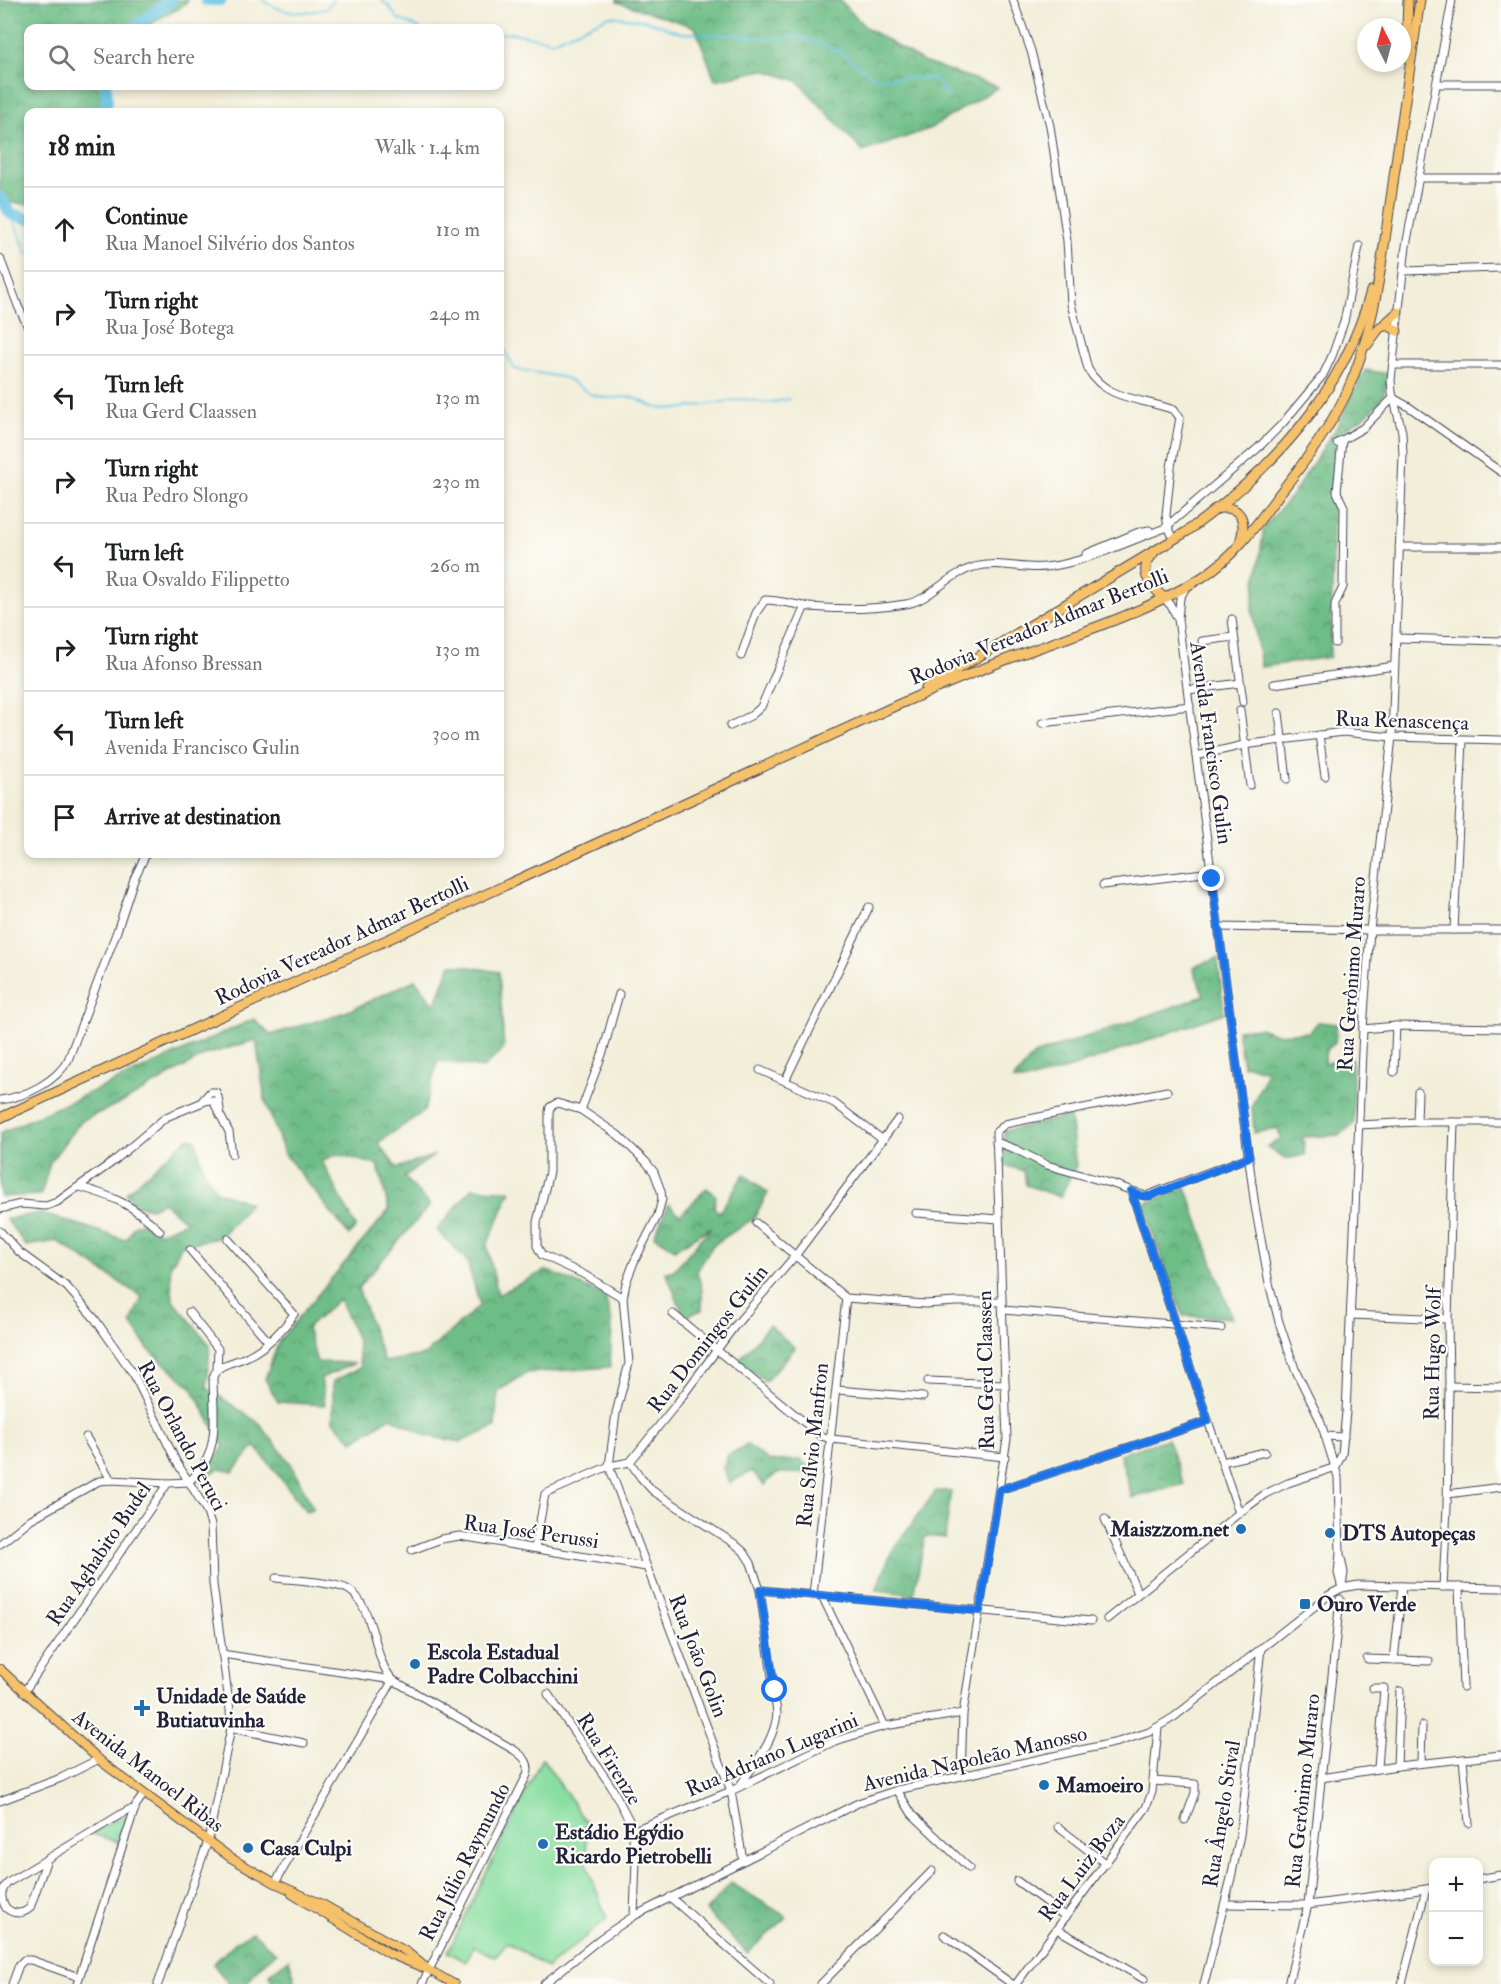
<!DOCTYPE html>
<meta charset="utf-8">
<style>
body{margin:0;font-family:"IM FELL Double Pica",serif;background:#f2f2f2;color:#202124}
.controls{position:absolute;right:18px;bottom:18px;display:grid;overflow:hidden;border-radius:12px;box-shadow:0 3px 9px #0003}
.controls button{width:54px;height:54px;display:grid;place-items:center;padding:0;border:0;border-bottom:2px solid #e0e0e0;background:#fff;color:#202124;font:30px sans-serif}
.compass{position:absolute;left:1357px;top:18px;width:54px;height:54px;border-radius:50%;background:#fff;box-shadow:0 3px 9px #0003;rotate:354deg}
.stop{position:absolute;width:18px;height:18px;margin:-14px;border:4px solid #1a73e8;border-radius:50%;background:#fff}
.stop.end{background:#1a73e8;border-color:#fff;box-shadow:0 2px 6px #0008}
.list{margin:0;padding:0;list-style:none}
h2{display:flex;justify-content:space-between;align-items:center;height:78px;margin:0;padding:0 24px;font-size:26px}
h2 small{font-size:20px;font-weight:400;color:#757577}
.list li{display:grid;grid-template-columns:39px 1fr auto;gap:18px;align-items:center;box-sizing:border-box;height:84px;padding:0 24px;border-top:2px solid #e0e0e0}
.list b{display:block;font-size:22px;white-space:nowrap}
.list p{margin:0;font-size:20px;white-space:nowrap;color:#757577}
.list em{font-size:20px;font-style:normal;color:#757577}
.icon{flex:none;width:33px;height:33px;fill:none;stroke:currentColor;stroke-width:2;stroke-linecap:round;stroke-linejoin:round}
.map{position:relative;flex:none;width:1501px;height:1984px;overflow:hidden}
.search{position:absolute;background:#fff;box-shadow:0 3px 9px #0003;left:24px;top:24px;width:480px;height:66px;display:flex;align-items:center;gap:15px;box-sizing:border-box;padding:0 21px;border-radius:12px;color:#757577;font-size:22px}
.panel{position:absolute;background:#fff;box-shadow:0 3px 9px #0003;left:24px;top:108px;width:480px;height:750px;border-radius:12px}
.map>svg:first-child{display:block}
.grass{fill:url(#grass-dots);stroke:#56806e;stroke-width:1.5}
.forest{fill:url(#forest-crowns);stroke:#487061;stroke-width:1.5}
.pitch{fill:#89dea1;stroke:#56806e;stroke-width:1.5}
.lines{fill:none;stroke-linecap:round;stroke-linejoin:round}
.stream{stroke:#65c3e3;stroke-width:2}
.river{stroke:#65c3e3;stroke-width:12}
.minor-casing{stroke:#414153;stroke-width:9}
.major-casing{stroke:#414153;stroke-width:10}
.highway-casing{stroke:#414153;stroke-width:11}
.minor{stroke:#fff;stroke-width:7}
.major{stroke:#f5c16b;stroke-width:8}
.highway{stroke:#f5c16b;stroke-width:9}
.route{stroke:#1a73e8;stroke-width:8}
.poi-dot{fill:#1f6fb2;stroke:#fdfcf7;stroke-width:2}
.labels{text-anchor:middle;dominant-baseline:central;stroke-width:4.5;stroke-linejoin:round;paint-order:stroke}
.street-label{font-size:21px;fill:#22223b;stroke:#fdfcf7}
.poi-label{font-size:21px;font-weight:bold;fill:#22223b;stroke:#fdfcf7;text-anchor:start}
</style>
<div class="map">
<svg width="1501" height="1984" viewBox="0 0 1501 1984">
<defs>
<pattern id="grass-dots" width="8" height="8" patternUnits="userSpaceOnUse" patternTransform="scale(1.5)"><rect width="8" height="8" fill="#89dea1"/><path d="M2 2h.1M6 6h.1" fill="none" stroke="#76be8c" stroke-width="1.8" stroke-linecap="round"/></pattern>
<pattern id="forest-crowns" width="20" height="18" patternUnits="userSpaceOnUse" patternTransform="scale(1.5)"><rect width="20" height="18" fill="#6ebd87"/><path d="M2 6a3 3 0 1 1 6 0M12 15a3 3 0 1 1 6 0" fill="none" stroke="#5a9970"/></pattern>
</defs>
<rect width="100%" height="100%" fill="#fdfcf7"/>
<filter id="ink" filterUnits="userSpaceOnUse"><feTurbulence type="fractalNoise" baseFrequency=".0167" numOctaves="2"/><feDisplacementMap in="SourceGraphic" scale="12" xChannelSelector="R" yChannelSelector="G"/><feConvolveMatrix kernelMatrix="1 2 1 2 8 2 1 2 1" color-interpolation-filters="sRGB"/></filter>
<filter id="wash" filterUnits="userSpaceOnUse"><feTurbulence type="fractalNoise" baseFrequency=".008" numOctaves="4" result="noise"/><feDisplacementMap in="SourceGraphic" scale="24" xChannelSelector="R" yChannelSelector="G"/><feGaussianBlur stdDeviation="1.35" result="paint"/><feColorMatrix in="noise" values="0 0 0 0 0 0 0 0 0 0 0 0 0 0 0 0 0 1.4 0 .05"/><feComposite in="paint" operator="in"/></filter>
<g filter="url(#wash)">
<rect width="100%" height="100%" fill="#f2eed9"/>
<polygon class="grass" points="127,1814 128,1817 119,1843 91,1833"/>
<g class="forest">
<path d="M0 0H188C179 14 158 14 148 28H28V86H102L101 112H28V204L0 202Z"/>
<polygon points="617,0 840,0 865,27 923,62 998,87 929,129 863,152 798,81 764,70 715,80 695,27 617,2"/>
<path d="M1365 370 1389 374C1387 380 1387 387 1384 393 1377 411 1355 423 1340 432L1333 452V554L1330 657 1261 667 1252 609 1264 527 1293 494 1336 428Z"/>
<polygon points="1218,958 1224,1013 1074,1067 1026,1081 1013,1080 1034,1055 1204,996 1193,967"/>
<polygon points="451,964 499,972 504,1049 483,1068 438,1061 424,1111 378,1143 397,1168 435,1155 404,1177 430,1205 358,1288 384,1362 424,1355 480,1305 467,1261 437,1230 472,1188 511,1191 487,1245 498,1295 546,1270 605,1296 612,1324 610,1367 527,1373 498,1391 495,1427 461,1442 427,1436 391,1417 353,1441 333,1421 333,1381 360,1368 357,1340 339,1299 307,1328 317,1362 355,1363 321,1378 325,1405 278,1402 265,1379 279,1341 389,1210 378,1165 337,1154 322,1161 356,1227 349,1235 284,1153 265,1100 256,1040 205,1055 127,1100 81,1121 50,1162 41,1195 0,1197 0,1133 254,1019 270,1035 346,1012 415,980 435,1005"/>
<polygon points="1318,1022 1337,1024 1335,1043 1326,1050 1324,1063 1352,1059 1354,1124 1339,1135 1303,1137 1305,1155 1286,1159 1267,1147 1281,1139 1278,1128 1254,1133 1252,1106 1267,1071 1248,1065 1243,1066 1237,1030 1260,1028 1276,1034 1310,1032"/>
<polygon points="1070,1116 1076,1166 1060,1197 1026,1185 1024,1171 1004,1165 1004,1131"/>
<polygon points="188,1138 196,1140 203,1169 216,1191 250,1203 237,1219 218,1238 182,1245 170,1267 173,1300 210,1345 207,1388 259,1423 291,1464 313,1508 307,1512 255,1446 233,1472 219,1469 196,1481 224,1447 192,1388 148,1349 131,1323 142,1297 57,1241 26,1246 6,1219 38,1213 64,1220 126,1240 134,1226 142,1222 159,1233 186,1222 163,1202 151,1208 134,1205 126,1193"/>
<polygon points="744,1174 768,1193 754,1218 713,1245 697,1271 702,1290 702,1310 684,1317 666,1272 674,1270 711,1227 675,1249 654,1236 669,1204 680,1215 707,1188 716,1196 714,1207 719,1213"/>
<polygon points="1186,1187 1232,1318 1183,1316 1151,1229 1144,1204"/>
<polygon points="769,1325 795,1348 765,1382 739,1360"/>
<polygon points="1167,1439 1184,1484 1132,1498 1120,1454"/>
<polygon points="747,1445 769,1461 800,1460 818,1473 777,1473 764,1485 752,1471 729,1483 723,1468 728,1455"/>
<polygon points="936,1491 951,1491 945,1538 925,1536 914,1595 876,1590 892,1551"/>
<polygon points="731,1883 787,1917 747,1953 706,1911"/>
<polygon points="253,1932 276,1953 258,1968 247,1984 229,1984 213,1964 238,1940"/>
<polygon points="289,1959 296,1984 272,1984 270,1973"/>
</g>
<polygon class="pitch" points="542,1758 586,1822 587,1865 607,1919 547,1968 507,1942 495,1957 474,1946 466,1962 448,1952"/>
<g class="lines">
<g class="stream">
<path d="M262 0C285 15 300 14 326 9L333 0"/>
<polyline points="381,0 389,6 398,19 420,28"/>
<polyline points="500,34 512,33 553,41 610,16 648,21 681,33 735,35 769,39 798,36 839,51 875,78 934,78 948,96"/>
<polyline points="11,214 28,255"/>
<polyline points="500,343 515,369 566,378 590,394 606,398 632,397 657,408 678,409 743,399 767,403 789,399"/>
</g>
<g class="river">
<polyline points="206,0 221,0"/>
<polyline points="134,28 171,0"/>
<polyline points="104,112 107,101 106,86"/>
<polyline points="0,197 11,214 28,219"/>
</g>
</g>
</g>
<g filter="url(#ink)">
<g class="lines">
<defs>
<g id="minor">
<path d="M1013 0 1031 51 1050 126 1067 241 1071 304 1088 369C1106 401 1143 398 1174 410L1180 418 1171 467 1166 515 1168 527 1174 539"/>
<polyline points="1436,84 1501,84"/>
<polyline points="1419,178 1501,178"/>
<polyline points="0,258 18,306 28,327"/>
<polyline points="1403,271 1501,268"/>
<polyline points="1393,365 1501,365"/>
<polyline points="1393,398 1409,407 1501,472"/>
<polyline points="1337,443 1363,428 1393,398"/>
<polyline points="1166,527 1258,448 1282,424 1323,375 1332,356 1344,322 1359,246"/>
<polyline points="1399,547 1501,547"/>
<polyline points="1086,554 1139,532 1149,530"/>
<polyline points="1185,589 1180,598 1178,619 1255,1206 1269,1283 1279,1322 1295,1369 1320,1420 1338,1477 1340,1553 1338,1573 1342,1588"/>
<polyline points="1164,598 1171,606 1177,617"/>
<polyline points="1232,619 1243,702"/>
<polyline points="1396,638 1501,641"/>
<polyline points="1202,641 1234,637"/>
<polyline points="1335,643 1335,604 1343,587 1344,507 1337,492 1342,440"/>
<path d="M741 656 756 613 765 600C780 600 795 605 810 607 841 610 875 609 906 604 931 600 946 575 974 567 1001 560 1021 570 1046 567 1088 562 1128 541 1168 527"/>
<polyline points="1274,684 1394,666"/>
<polyline points="1188,690 1240,683"/>
<polyline points="1240,710 1250,785"/>
<polyline points="1279,713 1287,779"/>
<polyline points="1042,723 1190,706"/>
<polyline points="730,726 752,715 761,707 805,606"/>
<polyline points="1319,735 1325,776"/>
<polyline points="1196,756 1244,745 1343,732 1392,737 1501,740"/>
<polyline points="1103,885 1212,872"/>
<polyline points="1219,927 1370,930 1501,930"/>
<polyline points="1454,930 1463,740"/>
<polyline points="1363,1029 1396,1026 1501,1028"/>
<polyline points="760,1070 834,1103 883,1140"/>
<polyline points="1394,1072 1396,1026"/>
<polyline points="785,1081 869,907"/>
<path d="M0 1100C25 1097 56 1082 68 1060L117 931 134 879 146 854"/>
<polyline points="201,1102 210,1092 216,1092 218,1097 220,1109"/>
<polyline points="581,1110 603,1052 619,994"/>
<polyline points="1417,1122 1418,1092"/>
<polyline points="1359,1125 1417,1122 1501,1122"/>
<polyline points="996,1142 1015,1149 1047,1165 1116,1185 1146,1196 1249,1157"/>
<path d="M80 1187C113 1196 135 1206 160 1231"/>
<polyline points="1131,1191 1239,1513"/>
<polyline points="0,1209 21,1204 46,1206 57,1202 114,1161 166,1117 208,1100 213,1101 229,1132 232,1154"/>
<polyline points="916,1213 999,1219"/>
<polyline points="756,1223 846,1298 925,1304 956,1302 1002,1302"/>
<polyline points="0,1231 19,1252 67,1287 95,1319 134,1375 176,1461 206,1510 211,1525 213,1584 230,1710 231,1728 208,1841 158,1984"/>
<polyline points="190,1250 268,1341"/>
<polyline points="623,1298 583,1274 542,1255 537,1246 537,1222 549,1172 549,1112 550,1107 557,1103 581,1110 618,1135 646,1162 654,1172 661,1191 662,1199 658,1215 634,1262 626,1283 623,1298 629,1363 616,1413 609,1466 731,1791 743,1860"/>
<polyline points="1003,1310 1221,1328"/>
<polyline points="189,1312 218,1349 217,1369"/>
<polyline points="673,1314 821,1436 831,1439 1005,1457"/>
<polyline points="1351,1315 1448,1319"/>
<polyline points="928,1381 1005,1384"/>
<polyline points="1449,1386 1501,1387"/>
<polyline points="837,1390 923,1397"/>
<polyline points="1325,1436 1344,1437"/>
<polyline points="86,1437 111,1480"/>
<path d="M630 1462 641 1478 653 1491 735 1544 744 1552 751 1563 760 1590 777 1713C775 1741 754 1764 739 1787"/>
<polyline points="1222,1462 1265,1452"/>
<polyline points="1336,1467 1342,1454 1346,1412 1363,1029 1370,930 1392,737 1403,455 1402,432 1392,392 1391,380 1406,246 1452,0"/>
<polyline points="999,1490 1208,1421"/>
<polyline points="1448,1494 1501,1487"/>
<polyline points="1105,1519 1138,1593"/>
<polyline points="0,1544 31,1519 99,1481 111,1480 168,1483"/>
<polyline points="535,1548 545,1494 609,1466 630,1462 678,1402 734,1327 795,1256 898,1119"/>
<polyline points="412,1550 441,1539 460,1536 646,1567"/>
<polyline points="1341,1558 1344,1573 1342,1585"/>
<polyline points="1443,1587 1447,1507 1449,1386 1448,1319 1454,1122"/>
<polyline points="1459,1587 1463,1687"/>
<polyline points="760,1590 1091,1621"/>
<polyline points="813,1595 846,1298"/>
<polyline points="822,1596 885,1726"/>
<polyline points="1107,1619 1239,1513 1265,1494 1288,1483 1336,1467"/>
<path d="M222 1654 393 1680 514 1750C523 1756 531 1763 527 1775L422 1984"/>
<polyline points="1367,1659 1429,1661"/>
<polyline points="1394,1660 1402,1586"/>
<polyline points="1373,1688 1384,1688 1378,1768"/>
<path d="M24 1692 168 1483 188 1482C194 1477 200 1471 204 1464 219 1440 213 1405 213 1378 216 1363 236 1363 248 1356 266 1347 283 1330 294 1314L228 1239"/>
<polyline points="548,1694 611,1786 629,1820 632,1831 636,1860 634,1916"/>
<polyline points="231,1728 304,1743"/>
<polyline points="1463,1759 1469,1823"/>
<polyline points="1421,1763 1422,1726"/>
<polyline points="1397,1766 1400,1691"/>
<polyline points="961,1776 963,1713 1007,1439 996,1132 1005,1124 1167,1091"/>
<polyline points="1321,1778 1397,1766 1501,1755"/>
<polyline points="1153,1781 1195,1784 1195,1793 1185,1820"/>
<polyline points="897,1790 912,1814 969,1868"/>
<polyline points="0,1801 61,1778 99,1759"/>
<polyline points="1058,1827 1106,1864"/>
<polyline points="632,1831 731,1791 835,1741 885,1726 963,1713"/>
<path d="M47 1859 30 1908C22 1915 13 1914 6 1908 0 1898 0 1890 9 1882L128 1810 135 1809"/>
<polyline points="1478,1879 1501,1875"/>
<polyline points="1017,1881 1066,1917"/>
<path d="M275 1883 393 1680C382 1668 379 1654 375 1639 370 1624 364 1599 349 1590 336 1582 293 1580 276 1578"/>
<polyline points="670,1897 770,1984"/>
<polyline points="1225,1904 1308,1905 1434,1888"/>
<polyline points="1057,1929 1144,1979"/>
<polyline points="944,1935 1012,1984"/>
<polyline points="12,1984 19,1965 24,1960 31,1960 79,1977"/>
<polyline points="77,1984 136,1805 144,1794"/>
<polyline points="544,1984 601,1938 634,1916 858,1803 897,1790 1118,1742 1149,1732 1174,1717 1329,1595 1342,1588 1358,1585 1501,1588"/>
<polyline points="821,1984 932,1871"/>
<polyline points="1016,1984 1146,1808 1152,1792 1158,1728"/>
<polyline points="1204,1984 1231,1878 1240,1835 1261,1648"/>
<polyline points="1288,1984 1308,1905 1340,1599"/>
<polyline points="1402,1984 1426,1889"/>
</g>
<g id="major">
<polyline points="0,1669 103,1763 231,1858 275,1883 324,1905 407,1952 429,1970"/>
<polyline points="292,1894 390,1954 429,1970 454,1984"/>
</g>
<g id="highway">
<polyline points="1406,58 1408,0"/>
<polyline points="1382,326 1390,326 1397,331"/>
<polyline points="1367,345 1378,330 1398,312"/>
<path d="M1215 509C1242 504 1247 520 1240 543"/>
<path d="M1153 554C1137 571 1150 585 1164 598"/>
<path d="M926 688 1186 532C1271 471 1343 394 1371 291"/>
<path d="M0 1118 895 706C934 689 973 672 1013 657 1077 634 1142 614 1201 578 1233 558 1255 527 1277 497 1303 464 1329 430 1347 392 1375 330 1381 264 1391 198 1400 132 1410 66 1420 0"/>
</g>
</defs>
<use href="#minor" class="minor-casing"/>
<use href="#major" class="major-casing"/>
<use href="#highway" class="highway-casing"/>
<use href="#minor" class="minor"/>
<use href="#major" class="major"/>
<use href="#highway" class="highway"/>
</g>
</g>
<g class="lines" filter="url(#ink)">
<polyline class="route" points="775,1690 760,1590 980,1611 999,1490 1208,1421 1131,1191 1142,1196 1150,1196 1249,1157 1212,879"/>
</g>
<g class="poi-dot">
<circle cx="1241" cy="1529" r="6"/>
<circle cx="1330" cy="1533" r="6"/>
<rect x="1299" y="1598" width="12" height="12" rx="3"/>
<circle cx="415" cy="1664" r="6"/>
<path d="M139 1699h6v6h6v6h-6v6h-6v-6h-6v-6h6z"/>
<circle cx="1044" cy="1785" r="6"/>
<circle cx="543" cy="1844" r="6"/>
<circle cx="248" cy="1848" r="6"/>
</g>
<g class="labels">
<g class="street-label">
<text transform="translate(1039 627) rotate(-22)">Rodovia Vereador Admar Bertolli</text>
<text transform="translate(1402 721) rotate(2)">Rua Renascença</text>
<text transform="translate(1211 743) rotate(82)">Avenida Francisco Gulin</text>
<text transform="translate(342 941) rotate(-25)">Rodovia Vereador Admar Bertolli</text>
<text transform="translate(1352 974) rotate(-86)">Rua Gerônimo Muraro</text>
<text transform="translate(708 1339) rotate(-52)">Rua Domingos Gulin</text>
<text transform="translate(1433 1354) rotate(-89)">Rua Hugo Wolf</text>
<text transform="translate(986 1370) rotate(-91)">Rua Gerd Claassen</text>
<text transform="translate(182 1436) rotate(62)">Rua Orlando Peruci</text>
<text transform="translate(813 1445) rotate(-84)">Rua Sílvio Manfron</text>
<text transform="translate(531 1532) rotate(8)">Rua José Perussi</text>
<text transform="translate(99 1554) rotate(-56)">Rua Aghabito Budel</text>
<text transform="translate(698 1656) rotate(69)">Rua João Golin</text>
<text transform="translate(772 1755) rotate(-23)">Rua Adriano Lugarini</text>
<text transform="translate(609 1759) rotate(58)">Rua Firenze</text>
<text transform="translate(975 1759) rotate(-13)">Avenida Napoleão Manosso</text>
<text transform="translate(148 1771) rotate(38)">Avenida Manoel Ribas</text>
<text transform="translate(1303 1791) rotate(-84)">Rua Gerônimo Muraro</text>
<text transform="translate(1222 1814) rotate(-81)">Rua Ângelo Stival</text>
<text transform="translate(465 1862) rotate(-63)">Rua Júlio Raymundo</text>
<text transform="translate(1082 1868) rotate(-53)">Rua Luiz Boza</text>
</g>
<g class="poi-label">
<text x="1229" y="1529" text-anchor="end">Maiszzom.net</text>
<text x="1342" y="1533">DTS Autopeças</text>
<text x="1317" y="1604">Ouro Verde</text>
<text x="427" y="1652">Escola Estadual<tspan x="427" dy="24">Padre Colbacchini</tspan></text>
<text x="156" y="1696">Unidade de Saúde<tspan x="156" dy="24">Butiatuvinha</tspan></text>
<text x="1056" y="1785">Mamoeiro</text>
<text x="555" y="1832">Estádio Egýdio<tspan x="555" dy="24">Ricardo Pietrobelli</tspan></text>
<text x="260" y="1848">Casa Culpi</text>
</g>
</g>
</svg>
<div class="controls">
<button>+</button>
<button>−</button>
</div>
<svg class="compass" viewBox="-18 -18 36 36"><path d="M0-13l5 13h-10z" fill="#e53935"/><path d="M0 13l5-13h-10z" fill="#757577"/></svg>
<div class="stop" style="left:775px;top:1690px"></div>
<div class="stop end" style="left:1212px;top:879px"></div>
<div class="search"><svg class="icon" aria-label="search" viewBox="0 0 24 24"><circle cx="10" cy="10" r="6"/><path d="M15 15l6 6"/></svg>Search here</div>
<section class="panel">
<h2>18 min<small>Walk · 1.4 km</small></h2>
<ul class="list">
<li><svg class="icon" aria-label="ahead" viewBox="0 0 24 24"><path d="M12 20V5M6 11l6-6 6 6"/></svg><div><b>Continue</b><p>Rua Manoel Silvério dos Santos</p></div><em>110 m</em></li>
<li><svg class="icon" aria-label="right" viewBox="0 0 24 24"><path d="M7 20v-9h11M14 6l5 5-5 5"/></svg><div><b>Turn right</b><p>Rua José Botega</p></div><em>240 m</em></li>
<li><svg class="icon" aria-label="left" viewBox="0 0 24 24"><path d="M17 20v-9H6M10 6l-5 5 5 5"/></svg><div><b>Turn left</b><p>Rua Gerd Claassen</p></div><em>130 m</em></li>
<li><svg class="icon" aria-label="right" viewBox="0 0 24 24"><path d="M7 20v-9h11M14 6l5 5-5 5"/></svg><div><b>Turn right</b><p>Rua Pedro Slongo</p></div><em>230 m</em></li>
<li><svg class="icon" aria-label="left" viewBox="0 0 24 24"><path d="M17 20v-9H6M10 6l-5 5 5 5"/></svg><div><b>Turn left</b><p>Rua Osvaldo Filippetto</p></div><em>260 m</em></li>
<li><svg class="icon" aria-label="right" viewBox="0 0 24 24"><path d="M7 20v-9h11M14 6l5 5-5 5"/></svg><div><b>Turn right</b><p>Rua Afonso Bressan</p></div><em>130 m</em></li>
<li><svg class="icon" aria-label="left" viewBox="0 0 24 24"><path d="M17 20v-9H6M10 6l-5 5 5 5"/></svg><div><b>Turn left</b><p>Avenida Francisco Gulin</p></div><em>300 m</em></li>
<li><svg class="icon" aria-label="arrive" viewBox="0 0 24 24"><path d="M6 21V4h12l-3 4 3 4H6"/></svg><div><b>Arrive at destination</b></div></li>
</ul>
</section>
</div>
